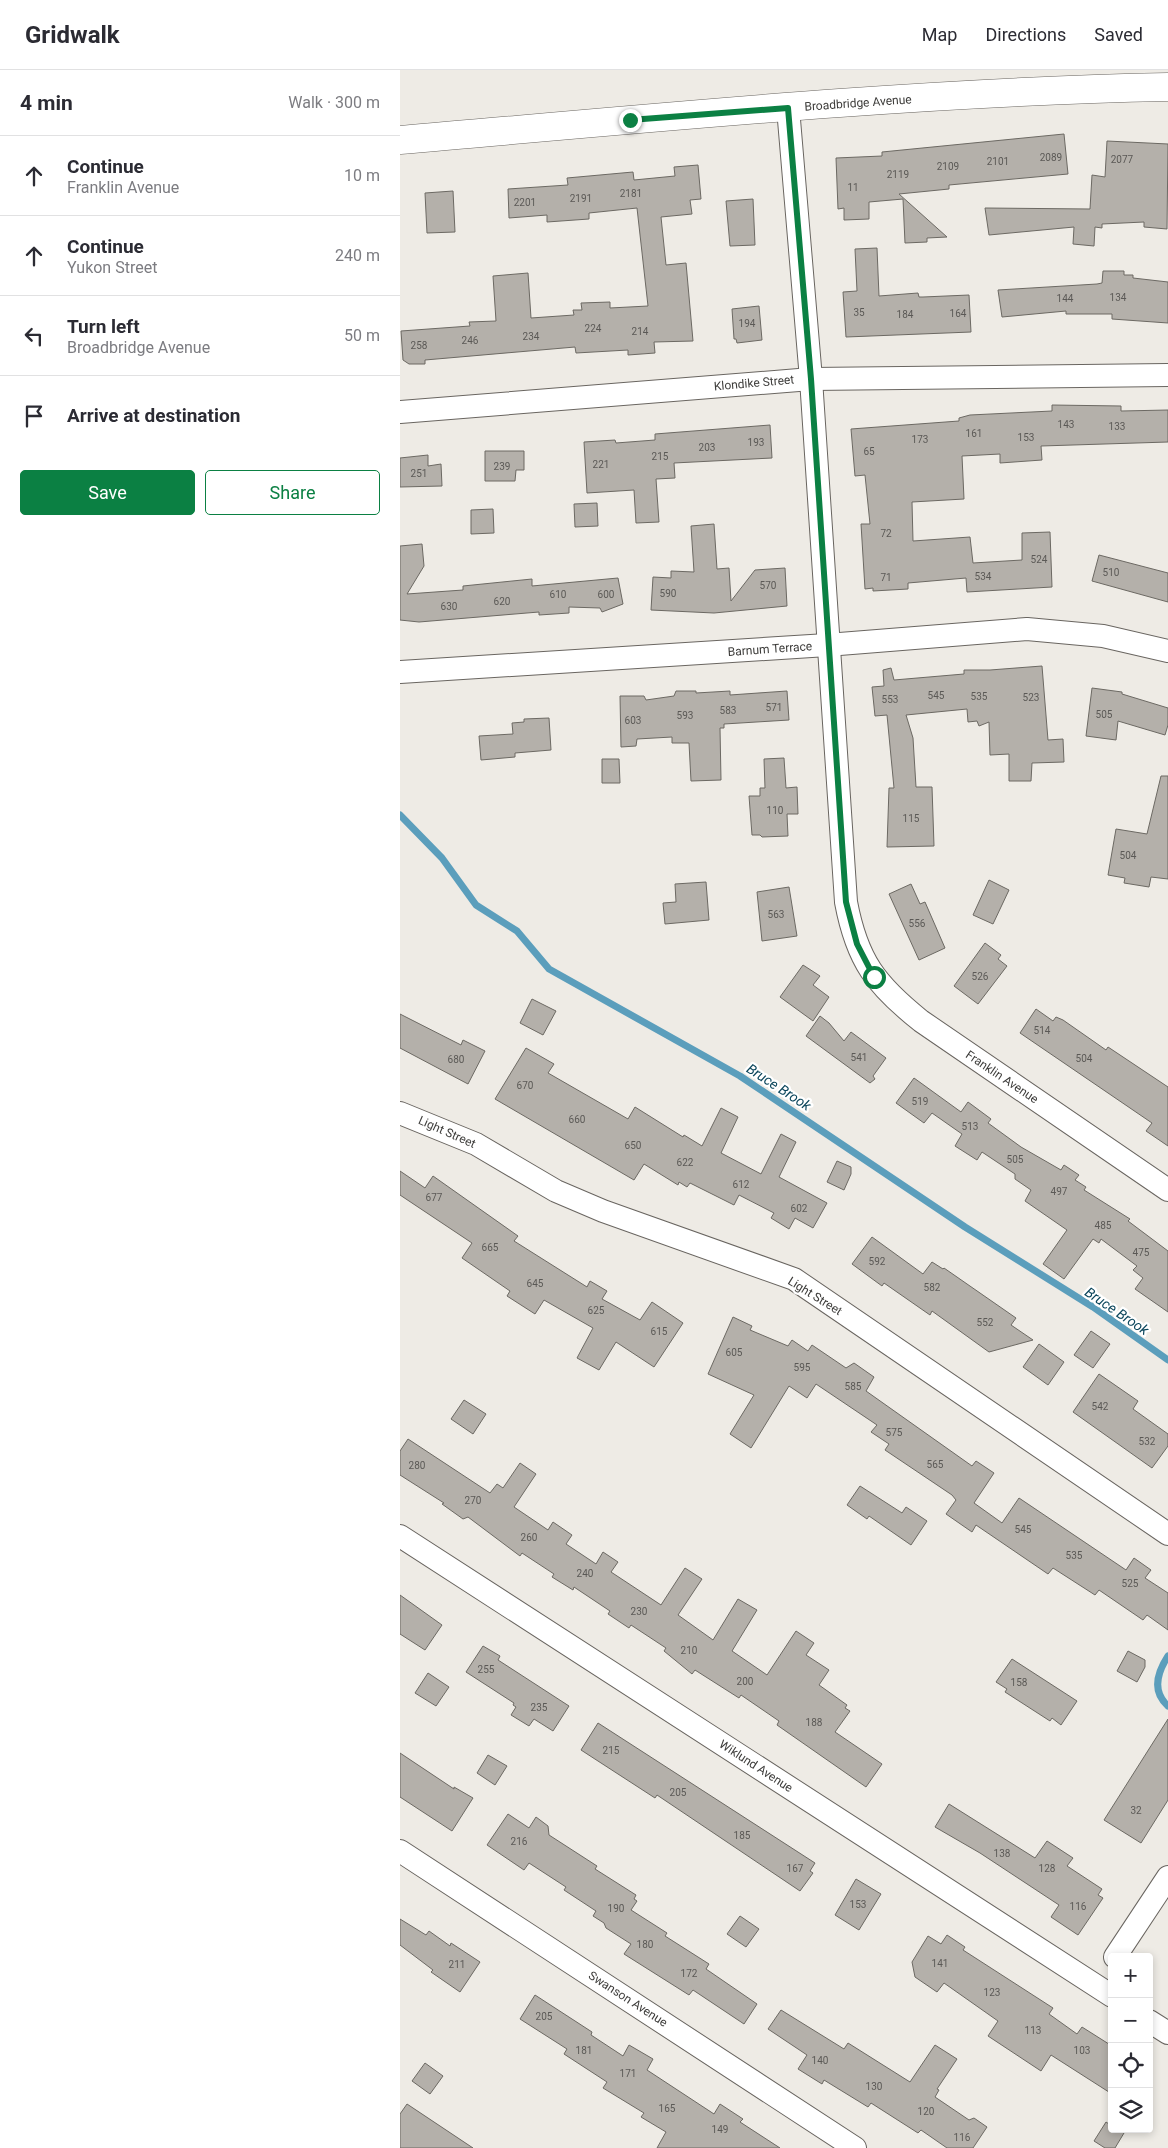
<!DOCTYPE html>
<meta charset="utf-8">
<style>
body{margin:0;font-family:Roboto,sans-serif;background:#f2f2f3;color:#2b2b33}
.controls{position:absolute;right:15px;bottom:15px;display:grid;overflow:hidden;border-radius:5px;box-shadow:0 2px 8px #0003}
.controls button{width:45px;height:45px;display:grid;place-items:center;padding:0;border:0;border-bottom:1px solid #e1e1e2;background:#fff;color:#2b2b33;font:25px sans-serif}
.stop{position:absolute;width:15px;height:15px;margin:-11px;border:4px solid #0b8043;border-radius:50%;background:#fff}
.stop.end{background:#0b8043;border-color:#fff;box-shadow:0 1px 5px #0008}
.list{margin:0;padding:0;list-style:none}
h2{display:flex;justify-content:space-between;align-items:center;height:65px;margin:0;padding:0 20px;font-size:21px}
h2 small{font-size:16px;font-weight:400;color:#7c7c81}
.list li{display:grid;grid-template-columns:32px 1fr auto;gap:15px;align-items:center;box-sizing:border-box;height:80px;padding:0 20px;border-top:1px solid #e1e1e2}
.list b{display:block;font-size:19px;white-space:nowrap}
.list p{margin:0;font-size:16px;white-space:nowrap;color:#7c7c81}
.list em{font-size:16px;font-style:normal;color:#7c7c81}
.actions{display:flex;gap:10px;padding:15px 20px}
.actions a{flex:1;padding:11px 0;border:1px solid #0b8043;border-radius:5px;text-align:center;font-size:18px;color:#0b8043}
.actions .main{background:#0b8043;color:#fff}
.icon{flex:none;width:28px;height:28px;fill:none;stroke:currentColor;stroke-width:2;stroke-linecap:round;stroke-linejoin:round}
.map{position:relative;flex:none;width:768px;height:2078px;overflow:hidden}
header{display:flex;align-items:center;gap:30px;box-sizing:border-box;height:70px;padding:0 25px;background:#fff;border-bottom:1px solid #e1e1e2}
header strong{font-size:24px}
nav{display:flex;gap:28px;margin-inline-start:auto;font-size:18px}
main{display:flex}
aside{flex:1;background:#fff}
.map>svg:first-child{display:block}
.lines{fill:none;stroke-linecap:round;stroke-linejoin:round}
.stream{stroke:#5b9ebc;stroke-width:7}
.building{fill:#b4b0aa;stroke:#6c6963}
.street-casing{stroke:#696560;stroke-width:24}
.secondary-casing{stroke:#696560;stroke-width:29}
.street{stroke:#fff;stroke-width:22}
.secondary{stroke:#fff;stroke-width:28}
.route{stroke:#0b8043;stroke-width:6}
.labels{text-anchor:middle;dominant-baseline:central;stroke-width:4.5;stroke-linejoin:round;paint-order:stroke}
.number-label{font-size:10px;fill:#5b5956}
.street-label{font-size:12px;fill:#3d3c3a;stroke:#fff}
.water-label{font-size:14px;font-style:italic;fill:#0a455b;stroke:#fff}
</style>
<header>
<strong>Gridwalk</strong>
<nav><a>Map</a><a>Directions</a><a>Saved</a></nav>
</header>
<main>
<aside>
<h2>4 min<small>Walk · 300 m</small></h2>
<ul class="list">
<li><svg class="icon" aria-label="ahead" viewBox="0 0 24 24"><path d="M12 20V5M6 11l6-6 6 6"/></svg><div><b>Continue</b><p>Franklin Avenue</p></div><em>10 m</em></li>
<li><svg class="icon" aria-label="ahead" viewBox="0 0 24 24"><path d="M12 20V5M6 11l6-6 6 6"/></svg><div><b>Continue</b><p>Yukon Street</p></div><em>240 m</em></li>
<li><svg class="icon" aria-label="left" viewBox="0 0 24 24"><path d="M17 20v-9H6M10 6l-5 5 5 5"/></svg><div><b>Turn left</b><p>Broadbridge Avenue</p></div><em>50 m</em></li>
<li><svg class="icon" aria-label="arrive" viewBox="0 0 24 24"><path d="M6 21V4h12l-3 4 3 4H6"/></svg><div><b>Arrive at destination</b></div></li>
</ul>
<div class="actions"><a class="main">Save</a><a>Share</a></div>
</aside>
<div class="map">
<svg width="768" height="2078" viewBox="0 0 768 2078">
<rect width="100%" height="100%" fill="#eeebe5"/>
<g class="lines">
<g class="stream">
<polyline points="0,745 42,788 76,835 117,861 149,899 340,1006 565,1157 693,1237 768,1290"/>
<path d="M768 1586C757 1603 752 1622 768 1636"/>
</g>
</g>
<g class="building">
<polygon points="664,64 668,104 549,115 549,119 499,124 547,167 527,168 527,172 505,173 503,129 469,132 469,149 444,150 444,138 438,139 436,88 482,86 482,82"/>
<polygon points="707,71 768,74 767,159 744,157 744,152 702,154 702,158 695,157 694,176 673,174 674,157 589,165 585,138 690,139 692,105 705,107"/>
<polygon points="298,95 301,129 290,130 292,144 261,147 266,195 286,193 293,271 254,272 255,283 228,285 228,280 176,283 175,277 25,290 25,294 9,294 3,290 1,261 70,256 69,252 96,251 93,206 128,203 131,248 174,245 173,240 182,240 181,233 210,232 210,238 248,236 237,138 189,143 189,149 147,152 147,145 109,148 108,119 168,115 167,108 233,102 234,110 275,106 274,97"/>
<polygon points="53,121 55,162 27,163 25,123"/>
<polygon points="353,129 355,175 330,176 326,131"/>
<polygon points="477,178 479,226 518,223 519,227 523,227 569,225 571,262 446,267 443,222 457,221 455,179"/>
<polygon points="703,201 724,201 724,205 733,205 733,208 768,212 768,253 712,249 712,244 666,244 666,241 602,247 598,220 697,214 702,213"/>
<polygon points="359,236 362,270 337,273 336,269 334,269 332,239"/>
<polygon points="652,335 721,336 721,341 768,340 768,372 641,376 642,390 600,393 600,384 562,386 564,429 512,432 513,471 570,467 573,493 622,490 622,463 650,462 652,517 567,522 566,508 508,513 508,519 473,521 473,518 465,519 461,454 470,454 465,405 455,406 451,359 559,351 559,348 570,345 652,341"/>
<polygon points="370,355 372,388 274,393 275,408 256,409 259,452 236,453 234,420 187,423 184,372 215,370 216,373 255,370 255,364"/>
<polygon points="85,381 124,381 124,400 116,400 115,411 85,411"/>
<polygon points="28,385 28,396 41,394 42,416 0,417 0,388"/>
<polygon points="197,433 198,456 175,457 174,434"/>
<polygon points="93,439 94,463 71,464 71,440"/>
<polygon points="314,454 317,499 329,498 331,531 355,500 385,498 387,536 314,543 251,540 253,507 271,508 271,501 294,502 291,456"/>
<polygon points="22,474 24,496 7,524 63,520 63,516 132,509 132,516 218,508 223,534 202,542 200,538 169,537 169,543 139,545 139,542 19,552 0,550 0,476"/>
<polygon points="699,485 768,503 768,532 692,511"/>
<polygon points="642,596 648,670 663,669 664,692 632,693 631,711 609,711 609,684 590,685 589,652 579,656 577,651 568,652 567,639 506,645 513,668 516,717 532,717 534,776 487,777 489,718 494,718 487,645 475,646 472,617 484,616 483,600 491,598 494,610 564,604 564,600 590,600"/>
<polygon points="692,618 722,622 722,624 768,638 768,655 765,665 718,651 716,670 686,666"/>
<polygon points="276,621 296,621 296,623 330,621 330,625 387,621 389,650 324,654 324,658 320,658 321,710 291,711 289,673 272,673 272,667 237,669 236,676 221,677 220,626 244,626 246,630 274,626"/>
<polygon points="149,648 151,680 115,683 115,687 81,690 79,666 113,664 112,653 124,652 124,649"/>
<polygon points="384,688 386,718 397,717 398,744 387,744 388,766 362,767 360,765 352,765 349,726 360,726 360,718 365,718 364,689"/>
<polygon points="202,689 219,689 220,713 202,713"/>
<polygon points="761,706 768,706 768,809 751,807 749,817 724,813 725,808 708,805 716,759 747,764"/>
<polygon points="589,810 609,820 593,854 573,845"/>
<polygon points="306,812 309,850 265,854 263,833 276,832 275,814"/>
<polygon points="511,814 520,834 525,832 545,878 519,890 489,824"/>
<polygon points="389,817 397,866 362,871 357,822"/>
<polygon points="585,873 601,885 598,889 607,896 578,934 554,916"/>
<polygon points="403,895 420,906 413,915 429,927 413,951 380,927"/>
<polygon points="132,929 156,941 143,965 120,953"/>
<polygon points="636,939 653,951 656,947 663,950 706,980 708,977 768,1017 768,1076 746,1061 752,1053 620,963"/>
<polygon points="0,944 61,975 63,970 85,981 68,1014 0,978"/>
<polygon points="420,946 429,953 444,971 451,962 486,988 473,1006 475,1009 470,1013 406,966"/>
<polygon points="126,978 154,994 148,1003 228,1049 235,1037 283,1067 284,1065 302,1076 321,1038 338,1047 321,1083 361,1104 381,1064 396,1072 379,1107 427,1133 413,1158 395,1148 389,1159 371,1148 374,1143 339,1125 334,1135 290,1113 287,1117 279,1112 278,1115 244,1094 234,1110 95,1029"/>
<polygon points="514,1008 561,1042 568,1032 591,1049 588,1053 621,1077 661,1100 664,1095 679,1105 675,1110 686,1117 684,1120 730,1149 728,1151 768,1181 768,1242 735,1219 743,1208 733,1200 737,1196 701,1169 699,1173 693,1169 664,1209 643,1194 667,1160 625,1131 631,1120 615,1109 615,1104 582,1082 577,1090 555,1076 562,1064 532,1043 524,1053 496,1033"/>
<polygon points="437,1091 451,1097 451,1104 444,1120 427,1112"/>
<polygon points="0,1101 25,1118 33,1106 118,1166 114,1171 187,1217 190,1211 207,1221 202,1229 240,1250 252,1232 283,1253 254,1297 216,1272 199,1300 177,1288 193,1258 144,1230 135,1244 107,1226 110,1221 62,1188 72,1173 0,1125"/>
<polygon points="472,1167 523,1204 532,1192 543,1199 544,1198 616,1248 611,1255 633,1270 589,1282 532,1241 530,1245 484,1213 482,1216 452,1194"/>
<polygon points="333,1247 352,1256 350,1260 388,1276 392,1270 408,1281 412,1275 446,1298 454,1293 474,1307 466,1321 572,1396 576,1391 594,1403 574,1433 602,1453 619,1428 726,1500 734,1488 751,1500 745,1508 768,1523 768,1560 747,1545 743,1550 699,1520 695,1525 653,1498 648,1504 576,1455 572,1462 546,1444 556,1430 552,1425 485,1380 489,1374 471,1362 477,1355 416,1314 407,1328 389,1316 351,1378 330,1364 354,1325 308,1304"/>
<polygon points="691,1261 710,1274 693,1298 674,1285"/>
<polygon points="639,1274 664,1292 648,1315 623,1297"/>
<polygon points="699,1304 738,1331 733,1339 768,1364 768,1376 752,1398 673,1342"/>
<polygon points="64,1330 86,1344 73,1364 51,1349"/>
<polygon points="8,1369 90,1423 97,1414 103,1418 120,1393 136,1404 114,1437 148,1460 153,1452 172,1465 166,1474 196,1494 203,1482 218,1492 211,1502 261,1535 285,1498 302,1509 278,1545 313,1570 338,1529 357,1540 332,1581 367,1605 396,1561 414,1573 406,1585 429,1600 419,1615 447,1635 445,1638 450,1641 435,1662 482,1694 466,1717 377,1655 379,1651 341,1625 339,1628 295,1600 292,1604 264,1581 266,1578 231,1555 229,1558 208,1544 210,1541 174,1517 173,1520 152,1507 154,1504 122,1483 120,1486 68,1447 63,1449 42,1434 44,1433 0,1405 0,1381"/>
<polygon points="460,1416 502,1443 506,1437 527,1451 511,1475 469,1446 467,1449 447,1435"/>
<polygon points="0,1525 42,1555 25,1580 0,1564"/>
<polygon points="83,1576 100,1586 98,1590 169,1636 153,1661 134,1649 129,1656 111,1645 116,1637 113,1635 114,1633 66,1602"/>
<polygon points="728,1581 745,1590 745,1597 737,1612 717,1601"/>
<polygon points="612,1589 677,1631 661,1655 652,1648 650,1651 605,1622 607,1619 596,1612"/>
<polygon points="28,1603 49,1617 36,1636 15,1623"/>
<polygon points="768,1649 768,1730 741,1773 704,1750"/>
<polygon points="198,1653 415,1793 410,1801 413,1803 400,1821 257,1725 255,1728 181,1680"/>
<polygon points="0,1683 54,1719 54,1717 73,1728 52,1761 0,1727"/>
<polygon points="88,1685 107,1696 95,1715 77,1703"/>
<polygon points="549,1734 635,1788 647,1771 673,1788 667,1796 702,1819 698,1825 703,1828 678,1865 651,1847 659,1835 580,1783 535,1757"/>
<polygon points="108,1744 129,1758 136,1747 148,1756 149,1765 197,1796 195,1799 236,1825 234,1829 237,1831 231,1840 267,1863 265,1866 309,1894 306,1899 357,1934 344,1954 293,1920 289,1925 224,1884 231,1874 206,1858 204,1853 193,1846 196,1841 164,1820 166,1817 129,1793 124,1800 87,1775"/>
<polygon points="456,1809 481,1824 459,1860 435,1845"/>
<polygon points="340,1846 359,1859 346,1877 327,1864"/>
<polygon points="0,1849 26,1865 29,1861 50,1876 51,1873 80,1892 60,1922 31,1902 33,1900 0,1875"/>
<polygon points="547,1865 565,1877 563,1880 653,1938 649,1944 677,1964 682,1957 712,1976 712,2024 651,1985 641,2001 588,1966 598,1951 544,1913 537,1922 515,1907 512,1892 528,1866 541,1874"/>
<polygon points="135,1925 192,1962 191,1965 223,1986 229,1975 253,1989 247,2000 314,2044 320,2034 343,2049 340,2052 380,2078 257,2078 266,2062 241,2047 244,2043 203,2018 207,2012 164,1984 167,1979 120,1949"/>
<polygon points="381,1940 444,1979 448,1973 510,2012 535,1975 557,1989 537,2019 539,2020 535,2027 569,2050 574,2048 587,2057 573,2078 547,2078 521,2060 518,2063 471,2033 468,2037 424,2010 422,2014 398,1999 407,1985 368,1959"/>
<polygon points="25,1993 43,2006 30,2024 12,2011"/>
<polygon points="7,2034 73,2078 0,2078 0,2044"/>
<polygon points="706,2052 712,2056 712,2059 718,2059 724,2063 715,2078 705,2078 694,2071"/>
</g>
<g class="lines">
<defs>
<g id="street">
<path d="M388 38 411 309 446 832C457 891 476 915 521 951L768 1120"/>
<polyline points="0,342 411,309 768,305"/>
<polyline points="0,602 427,575 627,559 703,566 768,581"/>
<polyline points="0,1043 76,1074 156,1121 203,1141 394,1209 768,1464"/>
<polyline points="0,1466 712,1926"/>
<polyline points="0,1781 455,2078"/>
<polyline points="715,1887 768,1807"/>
<polyline points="749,1951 768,1963"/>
</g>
<path id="secondary" d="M0 70C255 48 512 22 768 17"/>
</defs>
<use href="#street" class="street-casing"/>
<use href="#secondary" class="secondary-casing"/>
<use href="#street" class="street"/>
<use href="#secondary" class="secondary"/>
</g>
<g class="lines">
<polyline class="route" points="230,50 388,38 411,309 446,832 457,874 474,907"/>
</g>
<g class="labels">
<g class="number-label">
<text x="651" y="87">2089</text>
<text x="722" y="89">2077</text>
<text x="598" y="91">2101</text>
<text x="548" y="96">2109</text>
<text x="498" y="104">2119</text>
<text x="453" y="117">11</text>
<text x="231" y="123">2181</text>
<text x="181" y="128">2191</text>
<text x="125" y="132">2201</text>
<text x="718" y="227">134</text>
<text x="665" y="228">144</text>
<text x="459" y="242">35</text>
<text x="558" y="243">164</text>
<text x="505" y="244">184</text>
<text x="347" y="253">194</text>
<text x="193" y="258">224</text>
<text x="240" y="261">214</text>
<text x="131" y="266">234</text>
<text x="70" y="270">246</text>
<text x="19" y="275">258</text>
<text x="666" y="354">143</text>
<text x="717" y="356">133</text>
<text x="574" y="363">161</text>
<text x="626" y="367">153</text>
<text x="520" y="369">173</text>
<text x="356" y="372">193</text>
<text x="307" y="377">203</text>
<text x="469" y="381">65</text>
<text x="260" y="386">215</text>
<text x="201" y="394">221</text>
<text x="102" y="396">239</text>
<text x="19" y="403">251</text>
<text x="486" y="463">72</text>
<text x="639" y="489">524</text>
<text x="711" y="502">510</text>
<text x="583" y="506">534</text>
<text x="486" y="507">71</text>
<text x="368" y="515">570</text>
<text x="268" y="523">590</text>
<text x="158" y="524">610</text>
<text x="206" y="524">600</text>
<text x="102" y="531">620</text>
<text x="49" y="536">630</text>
<text x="536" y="625">545</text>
<text x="579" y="626">535</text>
<text x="631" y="627">523</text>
<text x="490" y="629">553</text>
<text x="374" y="637">571</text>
<text x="328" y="640">583</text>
<text x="704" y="644">505</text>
<text x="285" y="645">593</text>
<text x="233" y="650">603</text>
<text x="375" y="740">110</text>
<text x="511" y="748">115</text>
<text x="728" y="785">504</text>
<text x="376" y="844">563</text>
<text x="517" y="853">556</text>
<text x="580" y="906">526</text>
<text x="642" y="960">514</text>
<text x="459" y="987">541</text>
<text x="684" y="988">504</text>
<text x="56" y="989">680</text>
<text x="125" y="1015">670</text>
<text x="520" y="1031">519</text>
<text x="177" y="1049">660</text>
<text x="570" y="1056">513</text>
<text x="233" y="1075">650</text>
<text x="615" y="1089">505</text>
<text x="285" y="1092">622</text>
<text x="341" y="1114">612</text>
<text x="659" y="1121">497</text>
<text x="34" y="1127">677</text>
<text x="399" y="1138">602</text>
<text x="703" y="1155">485</text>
<text x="90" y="1177">665</text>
<text x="741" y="1182">475</text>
<text x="477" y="1191">592</text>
<text x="135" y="1213">645</text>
<text x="532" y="1217">582</text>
<text x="196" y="1240">625</text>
<text x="585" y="1252">552</text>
<text x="259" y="1261">615</text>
<text x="334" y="1282">605</text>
<text x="402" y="1297">595</text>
<text x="453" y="1316">585</text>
<text x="700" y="1336">542</text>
<text x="494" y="1362">575</text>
<text x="747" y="1371">532</text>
<text x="535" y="1394">565</text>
<text x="17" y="1395">280</text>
<text x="73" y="1430">270</text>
<text x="623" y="1459">545</text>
<text x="129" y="1467">260</text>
<text x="674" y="1485">535</text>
<text x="185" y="1503">240</text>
<text x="730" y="1513">525</text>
<text x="239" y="1541">230</text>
<text x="289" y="1580">210</text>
<text x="86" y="1599">255</text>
<text x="345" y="1611">200</text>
<text x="619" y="1612">158</text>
<text x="139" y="1637">235</text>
<text x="414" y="1652">188</text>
<text x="211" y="1680">215</text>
<text x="278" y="1722">205</text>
<text x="736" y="1740">32</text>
<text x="342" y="1765">185</text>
<text x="119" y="1771">216</text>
<text x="602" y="1783">138</text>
<text x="395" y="1798">167</text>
<text x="647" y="1798">128</text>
<text x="458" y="1834">153</text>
<text x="678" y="1836">116</text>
<text x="216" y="1838">190</text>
<text x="245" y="1874">180</text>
<text x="540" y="1893">141</text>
<text x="57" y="1894">211</text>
<text x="289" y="1903">172</text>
<text x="592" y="1922">123</text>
<text x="144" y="1946">205</text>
<text x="633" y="1960">113</text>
<text x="184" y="1980">181</text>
<text x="682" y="1980">103</text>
<text x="420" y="1990">140</text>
<text x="228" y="2003">171</text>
<text x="474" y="2016">130</text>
<text x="267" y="2038">165</text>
<text x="526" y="2041">120</text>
<text x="320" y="2059">149</text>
<text x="562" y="2067">116</text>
</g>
<g class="street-label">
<text transform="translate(458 33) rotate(-4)">Broadbridge Avenue</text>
<text transform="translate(354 313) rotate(-5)">Klondike Street</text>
<text transform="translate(370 579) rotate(-4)">Barnum Terrace</text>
<text transform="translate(602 1007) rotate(34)">Franklin Avenue</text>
<text transform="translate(47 1062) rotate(24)">Light Street</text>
<text transform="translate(415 1226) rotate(32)">Light Street</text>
<text transform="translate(356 1696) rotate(33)">Wiklund Avenue</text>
<text transform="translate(228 1929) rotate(33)">Swanson Avenue</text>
</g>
<g class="water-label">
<text transform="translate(379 1017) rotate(33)">Bruce Brook</text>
<text transform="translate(717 1241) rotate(34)">Bruce Brook</text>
</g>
</g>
</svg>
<div class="controls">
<button>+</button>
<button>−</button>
<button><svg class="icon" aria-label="locate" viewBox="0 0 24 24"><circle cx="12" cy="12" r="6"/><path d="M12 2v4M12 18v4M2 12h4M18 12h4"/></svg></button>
<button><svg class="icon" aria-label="layers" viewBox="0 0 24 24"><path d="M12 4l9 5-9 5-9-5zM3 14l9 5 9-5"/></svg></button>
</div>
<div class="stop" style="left:474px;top:907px"></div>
<div class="stop end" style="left:230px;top:50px"></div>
</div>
</main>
